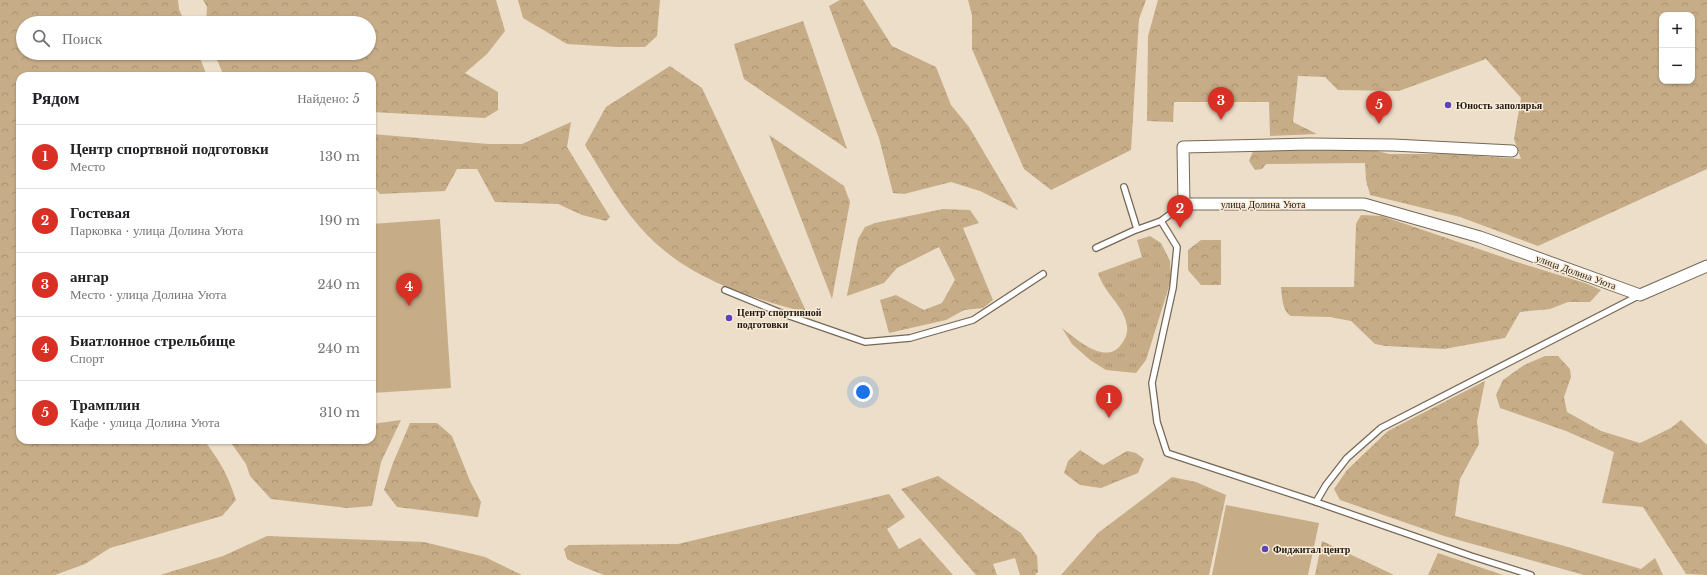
<!DOCTYPE html>
<html lang="ru">
<meta charset="utf-8">
<style>
body{margin:0;font-family:"Libre Baskerville",serif;background:#f6f6f6;color:#202124}
.controls{position:absolute;right:12px;top:12px;display:grid;overflow:hidden;border-radius:8px;box-shadow:0 1px 3px #0004}
.controls button{width:36px;height:36px;display:grid;place-items:center;padding:0;border:0;border-bottom:1px solid #e0e0e0;background:#fff;color:#202124;font:20px sans-serif}
.you{position:absolute;left:863px;top:392px;width:14px;height:14px;margin:-10px;border:3px solid #fff;border-radius:50%;background:#1a73e8;box-shadow:0 0 0 6px #1a73e833}
.badge{display:grid;place-items:center;width:26px;height:26px;border-radius:50%;background:#d93025;color:#fff;font-size:13px;font-weight:700}
.pin{position:absolute;translate:-50% -33px;filter:drop-shadow(0 1px 2px #0008)}
.pin::after{content:'';position:absolute;top:21px;width:14px;height:12px;background:inherit;clip-path:polygon(0 0,100% 0,50% 100%)}
.list{margin:0;padding:0;list-style:none}
h2{display:flex;justify-content:space-between;align-items:center;height:52px;margin:0;padding:0 16px;font-size:17px}
h2 small{font-size:13px;font-weight:400;color:#757577}
.list li{display:grid;grid-template-columns:26px 1fr auto;gap:12px;align-items:center;box-sizing:border-box;height:64px;padding:0 16px;border-top:1px solid #e0e0e0}
.list b{display:block;font-size:15px;white-space:nowrap}
.list p{margin:0;font-size:13px;white-space:nowrap;color:#757577}
.list em{font-size:13px;font-style:normal;color:#757577}
.icon{flex:none;width:22px;height:22px;fill:none;stroke:currentColor;stroke-width:2;stroke-linecap:round;stroke-linejoin:round}
.map{position:relative;flex:none;width:1707px;height:575px;overflow:hidden}
.search{position:absolute;background:#fff;box-shadow:0 1px 3px #0004;left:16px;top:16px;width:360px;height:44px;display:flex;align-items:center;gap:10px;box-sizing:border-box;padding:0 14px;border-radius:22px;color:#757577;font-size:15px}
.panel{position:absolute;background:#fff;box-shadow:0 1px 3px #0004;left:16px;top:72px;width:360px;height:372px;border-radius:12px}
.map>svg:first-child{display:block}
.grass{fill:url(#grass-tufts)}
.forest{fill:url(#forest-crowns);fill-rule:evenodd}
.pitch{fill:#c6ac87}
.lines{fill:none;stroke-linecap:round;stroke-linejoin:round}
.service-casing{stroke:#756856;stroke-width:8}
.minor-casing{stroke:#756856;stroke-width:13}
.service{stroke:#fff;stroke-width:5.5}
.minor{stroke:#fff;stroke-width:11}
.poi-dot{fill:#5b43bc;stroke:#faebd6;stroke-width:1.5}
.labels{text-anchor:middle;dominant-baseline:central;stroke-width:3;stroke-linejoin:round;paint-order:stroke}
.poi-label{font-size:10px;font-weight:bold;fill:#1e1912;stroke:#faebd6;text-anchor:start}
.street-label{font-size:10px;fill:#1e1912;stroke:#faebd6}
</style>
<div class="map">
<svg width="1707" height="575" viewBox="0 0 1707 575">
<defs>
<pattern id="grass-tufts" width="24" height="20" patternUnits="userSpaceOnUse"><rect width="24" height="20" fill="#c6ac87"/><path d="M3 7l-1-3M5 7V3M7 7l1-3M15 17l-1-3M17 17v-4M19 17l1-3" fill="none" stroke="#aa9374"/></pattern>
<pattern id="forest-crowns" width="20" height="18" patternUnits="userSpaceOnUse"><rect width="20" height="18" fill="#c6ac87"/><path d="M2 6a3 3 0 1 1 6 0M12 15a3 3 0 1 1 6 0" fill="none" stroke="#aa9374"/></pattern>
</defs>
<rect width="100%" height="100%" fill="#ecdec9"/>
<path class="grass" d="M1150 236 1161 243 1170 261 1171 280 1146 360 1136 373 1106 370 1090 360 1072 344 1062 328C1075 338 1104 365 1120 346 1125 340 1128 334 1127 326 1125 311 1114 301 1106 289 1102 284 1100 278 1098 273L1142 257 1137 240Z"/>
<g class="forest">
<path d="M0 0H178L179 9 185 23H23V53H198L207 76H20V440H204C221 463 227 473 236 500L222 516 110 548 85 564 55 575H0Z"/>
<polygon points="203,0 496,0 505,31 487,54 465,73 498,92 498,110 485,118 372,112 372,76 224,76 214,53 369,53 369,23 206,23 207,7"/>
<polygon points="518,0 660,0 657,36 645,47 617,47 567,44 523,18"/>
<polygon points="840,0 863,0 892,46 936,67 951,105 969,127 1018,210 980,191 951,182 904,194 893,193 879,138 851,66 829,6"/>
<polygon points="968,0 1146,0 1139,19 1131,150 1051,190 1024,169 972,49 972,15"/>
<path d="M1158 0H1707V169L1538 246 1460 217 1370 195 1366 180 1365 163 1266 164 1262 169 1255 170 1249 161 1253 151 1373 150 1389 154H1453L1521 159 1514 139 1521 98 1486 59 1399 91 1338 90 1325 77 1298 76 1293 122 1317 134 1270 136 1269 102H1174L1173 122 1147 121 1148 36ZM1662 15H1692V81H1662Z"/>
<polygon points="803,21 847,149 744,79 734,44"/>
<path d="M670 66 702 88 807 313C743 295 684 278 639 226 618 202 602 172 585 145L606 107Z"/>
<polygon points="571,122 567,147 610,217 606,221 582,215 558,204 495,202 477,169 457,169 445,191 380,194 372,185 372,134 488,144 522,144"/>
<polygon points="769,135 844,186 850,202 832,299"/>
<polygon points="943,209 970,210 979,223 963,228 993,300 983,308 964,310 946,320 889,333 880,300 896,295 924,310 942,303 955,280 939,247 897,268 884,283 847,296 858,239 865,227 875,223"/>
<path d="M1361 215 1382 216 1517 262 1585 283 1601 290 1590 302H1568L1550 309 1520 312 1505 338 1444 349 1386 346 1375 344 1351 321 1330 317 1291 316C1282 311 1282 296 1281 287H1354L1356 224Z"/>
<polygon points="1201,240 1221,240 1221,285 1201,285 1188,270 1188,250"/>
<polygon points="1545,356 1558,356 1570,369 1571,377 1564,397 1567,412 1601,431 1640,443 1671,428 1681,420 1707,445 1707,575 1686,574 1643,507 1602,503 1614,452 1566,431 1500,408 1496,395 1503,380 1524,365"/>
<polygon points="1485,381 1477,421 1479,444 1460,479 1455,516 1568,547 1641,569 1655,558 1663,575 1584,575 1444,536 1340,500 1334,489 1347,470 1388,431"/>
<polygon points="401,420 381,462 372,506 347,508 271,499 250,476 246,464 229,440 372,440 372,424"/>
<polygon points="410,423 437,423 452,436 470,481 481,502 478,517 397,507 384,490 393,463"/>
<polygon points="1080,450 1103,465 1127,451 1136,453 1144,459 1138,473 1101,488 1080,485 1064,473 1068,461"/>
<polygon points="938,476 1021,533 1037,556 1038,572 1035,575 1020,575 1015,558 993,564 997,575 976,575 901,489"/>
<polygon points="1172,477 1196,482 1226,495 1209,575 1061,575 1098,533"/>
<polygon points="889,494 905,517 887,529 899,549 920,538 953,575 604,575 576,564 567,559 564,549 569,545 678,544"/>
<polygon points="267,536 424,542 485,557 522,575 160,575 223,556"/>
<polygon points="1322,541 1394,575 1315,575"/>
<polygon points="1438,553 1503,575 1428,575"/>
</g>
<g class="pitch">
<polygon points="440,219 451,388 372,393 372,224"/>
<polygon points="1226,505 1319,523 1308,575 1212,575"/>
</g>
<g class="lines">
<defs>
<g id="service">
<polyline points="1124,187 1137,229"/>
<polyline points="1161,221 1177,247 1173,288 1152,383 1157,422 1167,453 1316,502 1471,556 1531,575"/>
<polyline points="1096,248 1133,231 1161,221 1184,204"/>
<polyline points="725,290 781,313 865,342 910,338 973,320 1043,274"/>
<polyline points="1316,502 1326,485 1347,458 1381,428 1640,295"/>
</g>
<polyline id="minor" points="1512,151 1393,145 1309,144 1183,147 1184,204 1364,204 1480,237 1640,295 1707,266"/>
</defs>
<use href="#service" class="service-casing"/>
<use href="#minor" class="minor-casing"/>
<use href="#service" class="service"/>
<use href="#minor" class="minor"/>
</g>
<g class="poi-dot">
<circle cx="1448" cy="105" r="4"/>
<circle cx="729" cy="318" r="4"/>
<circle cx="1265" cy="549" r="4"/>
</g>
<g class="labels">
<g class="poi-label">
<text x="1456" y="105">Юность заполярья</text>
<text x="737" y="312">Центр спортивной<tspan x="737" dy="12">подготовки</tspan></text>
<text x="1273" y="549">Фиджитал центр</text>
</g>
<g class="street-label">
<text x="1263" y="204">улица Долина Уюта</text>
<text transform="translate(1576 272) rotate(20)">улица Долина Уюта</text>
</g>
</g>
</svg>
<div class="controls">
<button>+</button>
<button>−</button>
</div>
<div class="you"></div>
<div class="pin badge" style="left:1109px;top:418px">1</div>
<div class="pin badge" style="left:1180px;top:228px">2</div>
<div class="pin badge" style="left:1221px;top:120px">3</div>
<div class="pin badge" style="left:409px;top:306px">4</div>
<div class="pin badge" style="left:1379px;top:124px">5</div>
<div class="search"><svg class="icon" aria-label="search" viewBox="0 0 24 24"><circle cx="10" cy="10" r="6"/><path d="M15 15l6 6"/></svg>Поиск</div>
<section class="panel">
<h2>Рядом<small>Найдено: 5</small></h2>
<ul class="list">
<li><span class="badge">1</span><div><b>Центр спортвной подготовки</b><p>Место</p></div><em>130 m</em></li>
<li><span class="badge">2</span><div><b>Гостевая</b><p>Парковка · улица Долина Уюта</p></div><em>190 m</em></li>
<li><span class="badge">3</span><div><b>ангар</b><p>Место · улица Долина Уюта</p></div><em>240 m</em></li>
<li><span class="badge">4</span><div><b>Биатлонное стрельбище</b><p>Спорт</p></div><em>240 m</em></li>
<li><span class="badge">5</span><div><b>Трамплин</b><p>Кафе · улица Долина Уюта</p></div><em>310 m</em></li>
</ul>
</section>
</div>
